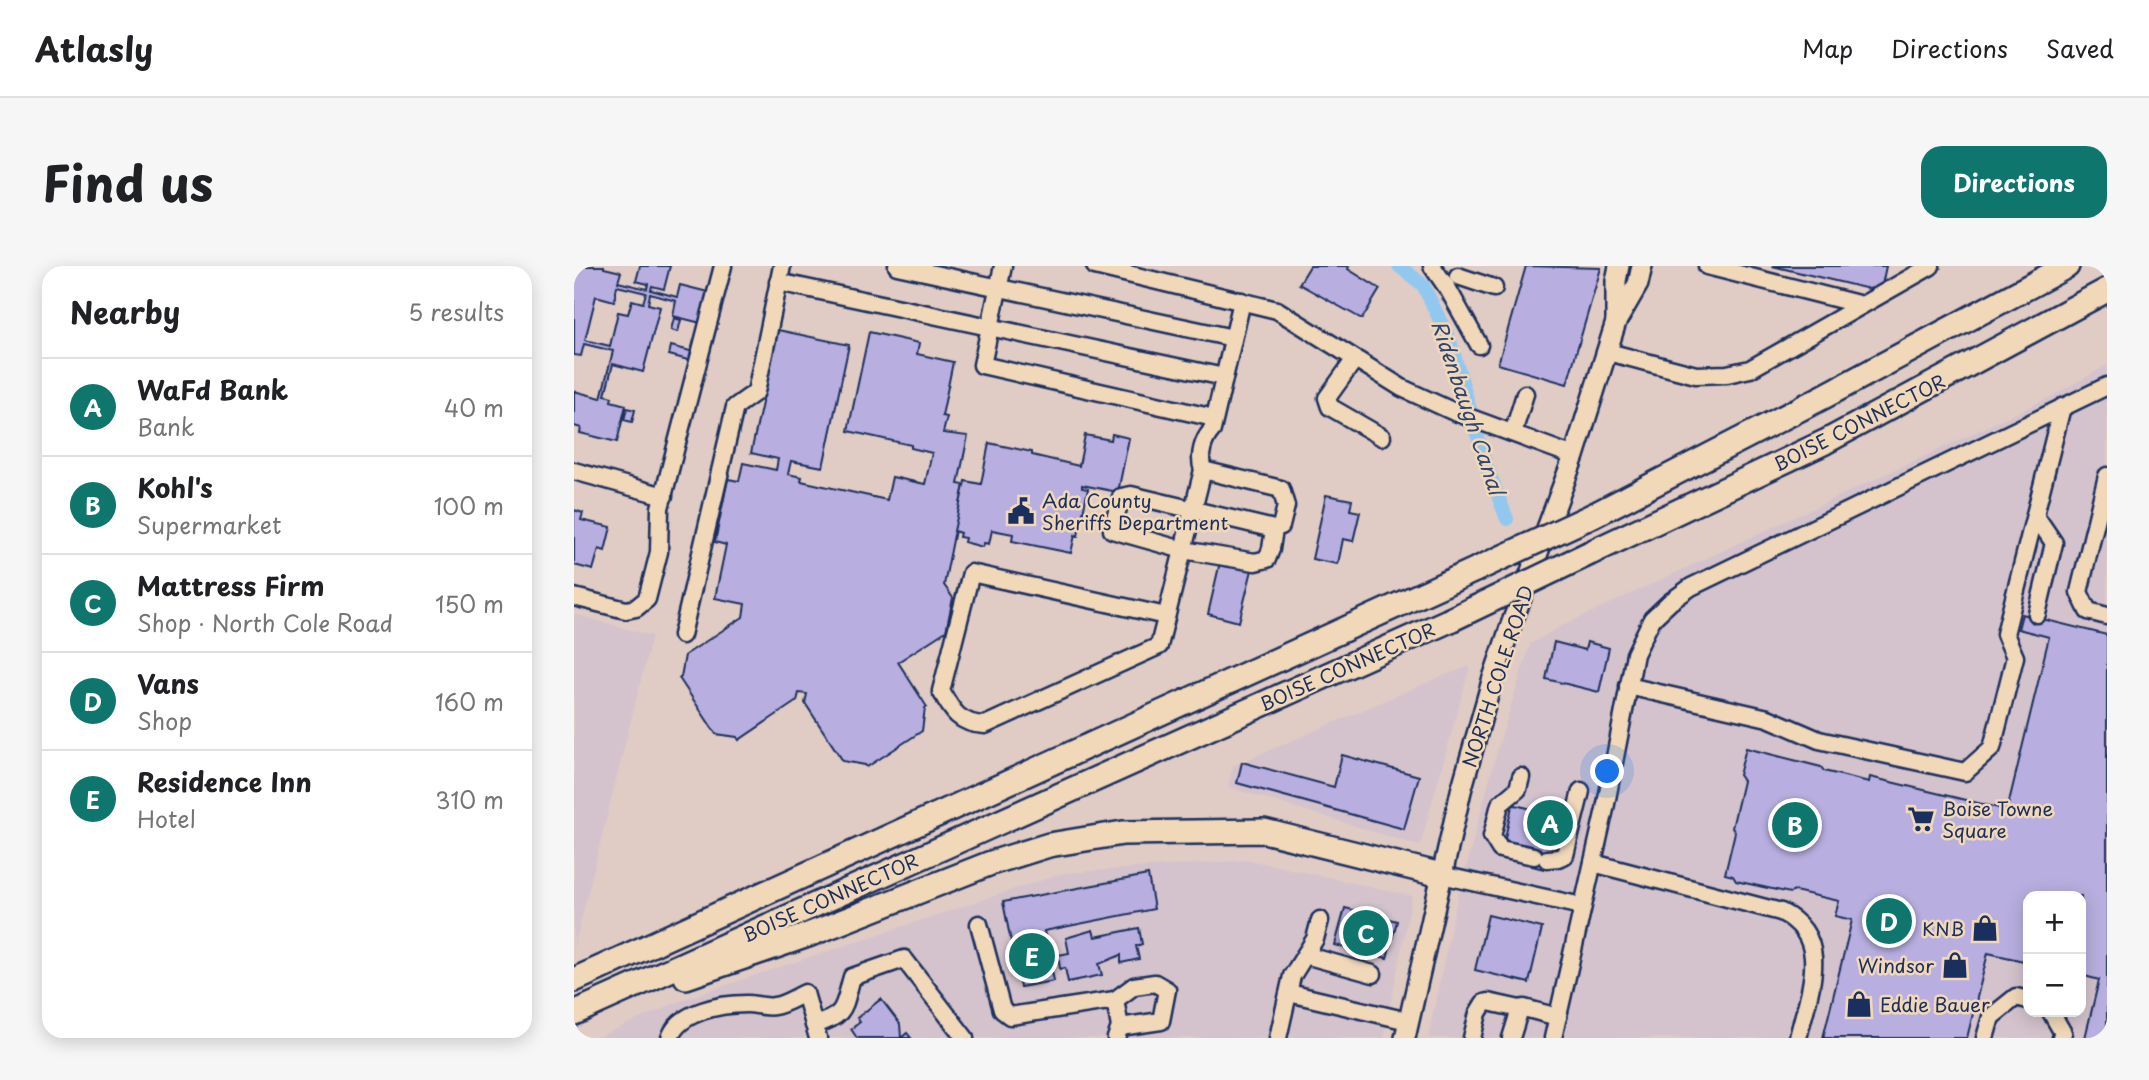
<!DOCTYPE html>
<meta charset="utf-8">
<style>
body{margin:0;font-family:"Playpen Sans",sans-serif;background:#f6f6f6;color:#202124}
.controls{position:absolute;right:21px;bottom:21px;display:grid;overflow:hidden;border-radius:14px;box-shadow:0 4px 18px #0003}
.controls button{width:63px;height:63px;display:grid;place-items:center;padding:0;border:0;border-bottom:2px solid #e0e0e0;background:#fff;color:#202124;font:35px sans-serif}
.you{position:absolute;left:1034px;top:506px;width:24px;height:24px;margin:-18px;border:5px solid #fff;border-radius:50%;background:#1a73e8;box-shadow:0 0 0 10px #1a73e833}
.badge{display:grid;place-items:center;width:46px;height:46px;border-radius:50%;background:#0f766e;color:#fff;font-size:23px;font-weight:700}
.pin{position:absolute;translate:-50% -50%;border:4px solid #fff;box-shadow:0 2px 7px #0006}
.list{margin:0;padding:0;list-style:none}
h2{display:flex;justify-content:space-between;align-items:center;height:91px;margin:0;padding:0 28px;font-size:30px}
h2 small{font-size:23px;font-weight:400;color:#757577}
.list li{display:grid;grid-template-columns:46px 1fr auto;gap:21px;align-items:center;box-sizing:border-box;height:98px;padding:0 28px;border-top:2px solid #e0e0e0}
.list b{display:block;font-size:26px;white-space:nowrap}
.list p{margin:0;font-size:23px;white-space:nowrap;color:#757577}
.list em{font-size:23px;font-style:normal;color:#757577}
.map{position:relative;flex:none;width:1533px;height:772px;overflow:hidden;border-radius:21px}
header{display:flex;align-items:center;gap:42px;box-sizing:border-box;height:98px;padding:0 35px;background:#fff;border-bottom:2px solid #e0e0e0}
header strong{font-size:33px}
nav{display:flex;gap:38px;margin-inline-start:auto;font-size:24px}
.intro{display:flex;align-items:center;justify-content:space-between;box-sizing:border-box;height:168px;padding:0 42px}
h1{margin:0;font-size:49px}
.button{padding:18px 32px;border-radius:21px;background:#0f766e;color:#fff;font-size:24px;font-weight:700}
main{display:flex;gap:42px;padding:0 42px}
aside{flex:1;background:#fff;border-radius:21px;box-shadow:0 4px 18px #0003}
.map>svg:first-child{display:block}
.built{fill:#d4c3cd;fill-rule:evenodd}
.lines{fill:none;stroke-linecap:round;stroke-linejoin:round}
.canal{stroke:#92c8f0;stroke-width:14}
.building{fill:#b8afe0;stroke:#1b2f5e;stroke-width:2;fill-rule:evenodd}
.minor-casing{stroke:#1b2f5e;stroke-width:21}
.major-casing{stroke:#1b2f5e;stroke-width:24}
.highway-casing{stroke:#1b2f5e;stroke-width:28}
.minor{stroke:#f1d8b9;stroke-width:16}
.major{stroke:#f1d8b9;stroke-width:19}
.highway{stroke:#f1d8b9;stroke-width:23}
.highway-bridge-casing{stroke:#1b2f5e;stroke-width:28;stroke-linecap:butt}
.highway-bridge{stroke:#f1d8b9;stroke-width:23}
.labels{text-anchor:middle;dominant-baseline:central;stroke-width:5;stroke-linejoin:round;paint-order:stroke}
.street-label{font-size:19px;fill:#1b2f5e;stroke:#f1d8b9}
.poi-label{font-size:19px;fill:#1b2f5e;stroke:#f1d8b9;text-anchor:start}
.water-label{font-size:21px;font-style:italic;fill:#2d4674;stroke:#f1d8b9}
</style>
<header>
<strong>Atlasly</strong>
<nav><a>Map</a><a>Directions</a><a>Saved</a></nav>
</header>
<div class="intro"><h1>Find us</h1><a class="button">Directions</a></div>
<main>
<aside>
<h2>Nearby<small>5 results</small></h2>
<ul class="list">
<li><span class="badge">A</span><div><b>WaFd Bank</b><p>Bank</p></div><em>40 m</em></li>
<li><span class="badge">B</span><div><b>Kohl's</b><p>Supermarket</p></div><em>100 m</em></li>
<li><span class="badge">C</span><div><b>Mattress Firm</b><p>Shop · North Cole Road</p></div><em>150 m</em></li>
<li><span class="badge">D</span><div><b>Vans</b><p>Shop</p></div><em>160 m</em></li>
<li><span class="badge">E</span><div><b>Residence Inn</b><p>Hotel</p></div><em>310 m</em></li>
</ul>
</aside>
<div class="map">
<svg width="1533" height="772" viewBox="0 0 1533 772">
<rect width="100%" height="100%" fill="#e0ccc5"/>
<filter id="ink" filterUnits="userSpaceOnUse"><feTurbulence type="fractalNoise" baseFrequency=".0143" numOctaves="2"/><feDisplacementMap in="SourceGraphic" scale="14" xChannelSelector="R" yChannelSelector="G"/><feConvolveMatrix kernelMatrix="1 2 1 2 8 2 1 2 1" color-interpolation-filters="sRGB"/></filter>
<g filter="url(#ink)">
<g class="built">
<path d="M1533 99V772H854L880 646 924 481 956 378 986 361 1476 131ZM1454 630H1507V746H1454Z"/>
<polygon points="0,348 78,370 0,682"/>
<polygon points="896,400 846,580 654,521 659,500 868,410"/>
<polygon points="675,594 838,630 810,772 22,772 113,732 489,607"/>
</g>
<g class="lines">
<polyline class="canal" points="825,0 849,19 876,75 912,199 933,253"/>
</g>
<g class="building">
<path d="M0 0H30V2L47 6 44 16 73 23 74 18 62 15 66 0H96L90 23 78 20 77 24 103 31 106 19 134 26 127 57 99 50 102 35 76 28 74 38 86 41 69 106 39 98 31 129 38 131 37 135 52 139 43 176 6 167 7 162 0 160V125L27 132 39 85 10 78 7 90 0 89ZM43 20 72 27 69 37 58 34 54 48 44 46 36 80 11 74 22 30 40 35Z"/>
<polygon points="736,0 775,0 774,3 806,23 788,53 725,18"/>
<polygon points="952,0 1027,2 993,118 924,98"/>
<polygon points="1198,0 1312,0 1308,19 1295,23"/>
<polygon points="100,52 107,54 104,66 97,64"/>
<polygon points="204,64 275,79 249,201 217,195 214,208 228,211 227,215 313,234 318,211 351,218 358,187 337,182 337,179 274,165 295,66 345,77 343,88 379,96 368,150 373,151 369,167 394,170 384,218 390,219 370,319 379,332 372,365 324,396 353,441 351,442 348,465 293,501 291,499 269,495 231,437 233,428 225,427 223,435 165,474 163,471 142,468 105,412 107,411 111,389 169,351 171,338 141,332 152,279 141,276 154,213 165,215 169,197 202,204 204,193 177,187"/>
<polygon points="97,80 120,86 118,95 95,89"/>
<polygon points="53,142 61,144 58,156 50,154"/>
<polygon points="538,168 555,172 544,226 508,219 508,222 514,223 504,270 501,269 497,287 438,275 439,268 418,264 415,278 410,277 409,281 390,276 391,272 385,271 386,267 380,265 391,215 407,218 415,177 458,186 458,189 505,200 511,169 537,174"/>
<polygon points="752,229 778,234 776,244 786,246 779,275 769,273 764,298 738,293"/>
<polygon points="0,244 9,247 7,254 37,261 31,285 25,283 19,304 0,299"/>
<polygon points="646,296 678,304 665,356 634,348"/>
<polygon points="1448,348 1533,369 1533,772 1511,772 1525,714 1507,709 1507,630 1454,630 1454,696 1414,687 1393,772 1249,772 1278,654 1261,650 1265,635 1221,625 1216,627 1162,615 1159,610 1151,608 1161,566 1158,562 1169,515 1165,509 1172,482 1247,501 1250,505 1295,516 1296,511 1433,544 1475,371 1444,363"/>
<polygon points="980,376 1011,384 1013,376 1035,382 1025,426 972,413"/>
<polygon points="768,489 845,510 830,563 663,517 668,496 760,521"/>
<polygon points="941,539 989,550 991,554 983,585 975,586 970,603 958,600 962,583 934,576 931,572 938,540"/>
<polygon points="574,609 580,643 470,665 480,715 446,721 429,636"/>
<polygon points="771,642 823,655 813,692 761,679"/>
<polygon points="914,649 968,662 955,717 901,704"/>
<polygon points="565,662 568,678 562,680 565,693 547,697 547,689 525,698 528,709 494,716 491,702 486,703 484,689 495,687 492,672 519,664 521,671"/>
<polygon points="307,733 326,758 327,772 333,767 337,772 283,772 277,763 286,756 283,752"/>
</g>
<g class="lines">
<defs>
<g id="minor">
<polyline points="323,0 659,72"/>
<polyline points="429,0 408,99 640,152"/>
<polyline points="521,0 703,44 828,122 878,145 1000,190"/>
<polyline points="858,0 874,23 905,79"/>
<polyline points="1133,0 1288,39"/>
<polyline points="884,10 920,22"/>
<polyline points="204,16 650,111"/>
<polyline points="1034,86 1122,109 1153,108 1176,103 1357,0"/>
<polyline points="781,93 753,132 756,141 808,171"/>
<polyline points="939,167 951,128"/>
<polyline points="629,204 707,223 712,240 707,260 700,263 557,229 547,231 538,264 609,284 681,296 693,293 697,283 700,263"/>
<polyline points="0,205 90,230"/>
<polyline points="1533,210 1505,326 1514,345 1533,350"/>
<polyline points="1461,249 1480,277 1463,348"/>
<polyline points="0,331 52,344 62,342 73,333 85,286 86,242 149,0"/>
<path d="M592 350 397 307 367 425C378 445 385 458 411 459L585 380 629 204C624 190 629 174 638 164L668 35"/>
<polyline points="108,369 161,141 182,126 208,0"/>
<polyline points="1054,420 1194,452 1245,474 1391,506 1418,482 1441,391 1431,368 1488,141"/>
<polyline points="947,511 944,523 926,538 918,570 926,583 960,590"/>
<polyline points="973,593 984,592 991,589 1007,525"/>
<path d="M1019 597 1207 646C1260 672 1234 728 1224 772"/>
<polyline points="867,609 1008,640"/>
<polyline points="405,658 428,744 436,750 541,734 546,761 542,772"/>
<polyline points="731,689 799,708"/>
<polyline points="715,727 834,755"/>
<polyline points="541,734 560,720 581,717 593,724 587,755 546,761"/>
<polyline points="1477,746 1489,767 1487,772"/>
<path d="M240 759C273 749 269 742 278 711L330 693 391 772"/>
<path d="M96 772C105 745 148 738 173 738 181 738 192 742 200 740 210 739 222 731 231 727L244 772"/>
<polyline points="704,772 718,710 741,673 746,654"/>
<polyline points="898,772 904,747 910,737 914,736 946,743"/>
<polyline points="937,772 946,743 950,742 984,751"/>
<polyline points="979,772 1031,543 1061,388 1078,353 1096,336 1117,321 1533,120"/>
<polyline points="1411,772 1417,751 1442,731 1454,734"/>
</g>
<g id="major">
<polyline points="1042,55 1042,15 1045,0"/>
<polyline points="831,772 887,525 918,415 937,359 1000,190 1042,56 1064,18 1068,0"/>
</g>
<g id="highway">
<polyline points="1020,249 1251,130 1493,0"/>
<polyline points="1016,287 1251,176 1533,24"/>
<polyline points="112,711 234,669 417,597 475,579 549,567 690,565 867,609"/>
<polyline points="0,714 901,304"/>
<polyline points="0,747 874,355"/>
</g>
</defs>
<use href="#minor" class="minor-casing"/>
<use href="#major" class="major-casing"/>
<use href="#highway" class="highway-casing"/>
<use href="#minor" class="minor"/>
<use href="#major" class="major"/>
<use href="#highway" class="highway"/>
<defs>
<g id="highway-bridge">
<polyline points="901,304 1020,249"/>
<polyline points="874,355 1016,287"/>
</g>
</defs>
<use href="#highway-bridge" class="highway-bridge-casing"/>
<use href="#highway-bridge" class="highway-bridge"/>
</g>
</g>
<defs>
<symbol id="civic-bare" viewBox="-9 -9 18 18"><path d="M-.6-6.5H3V-4.5H.6V-3L4-1V1h2V6H-6V1h2V-1L-.6-3ZM-1.2 2.5V6h2.4V2.5Z" fill="#1b2f5e" stroke="#f1d8b9" stroke-width="2.5" paint-order="stroke"/></symbol>
<symbol id="supermarket-bare" viewBox="-9 -9 18 18"><path d="M-6-5.5h2.5l.6 2H6L4.5 2H-2.5L-4.4-4H-6ZM-1.5 3.2a1.3 1.3 0 1 0 .1 0ZM3 3.2a1.3 1.3 0 1 0 .1 0Z" fill="#1b2f5e" stroke="#f1d8b9" stroke-width="2.5" paint-order="stroke"/></symbol>
<symbol id="shop-bare" viewBox="-9 -9 18 18"><path d="M-5-2.5h2.3a2.7 3.5 0 0 1 5.4 0H5L5.5 6h-11ZM-1.5-2.5h3a1.5 2.3 0 0 0-3 0Z" fill="#1b2f5e" stroke="#f1d8b9" stroke-width="2.5" paint-order="stroke"/></symbol>
</defs>
<g fill-rule="evenodd">
<use href="#civic-bare" x="428" y="226" width="38" height="38"/>
<use href="#supermarket-bare" x="1328" y="534" width="38" height="38"/>
<use href="#shop-bare" x="1392" y="643" width="38" height="38"/>
<use href="#shop-bare" x="1362" y="680" width="38" height="38"/>
<use href="#shop-bare" x="1266" y="719" width="38" height="38"/>
</g>
<g class="labels">
<g class="street-label">
<text transform="translate(1285 156) rotate(-27)">BOISE CONNECTOR</text>
<text transform="translate(773 400) rotate(-24)">BOISE CONNECTOR</text>
<text transform="translate(923 410) rotate(-72)">NORTH COLE ROAD</text>
<text transform="translate(256 631) rotate(-24)">BOISE CONNECTOR</text>
</g>
<g class="poi-label">
<text x="468" y="234">Ada County<tspan x="468" dy="22">Sheriffs Department</tspan></text>
<text x="1368" y="542">Boise Towne<tspan x="1368" dy="22">Square</tspan></text>
<text x="1390" y="662" text-anchor="end">KNB</text>
<text x="1360" y="699" text-anchor="end">Windsor</text>
<text x="1306" y="738">Eddie Bauer</text>
</g>
<g class="water-label">
<text transform="translate(895 141) rotate(71)">Ridenbaugh Canal</text>
</g>
</g>
</svg>
<div class="controls">
<button>+</button>
<button>−</button>
</div>
<div class="you"></div>
<div class="pin badge" style="left:976px;top:557px">A</div>
<div class="pin badge" style="left:1221px;top:559px">B</div>
<div class="pin badge" style="left:792px;top:667px">C</div>
<div class="pin badge" style="left:1315px;top:655px">D</div>
<div class="pin badge" style="left:458px;top:690px">E</div>
</div>
</main>
